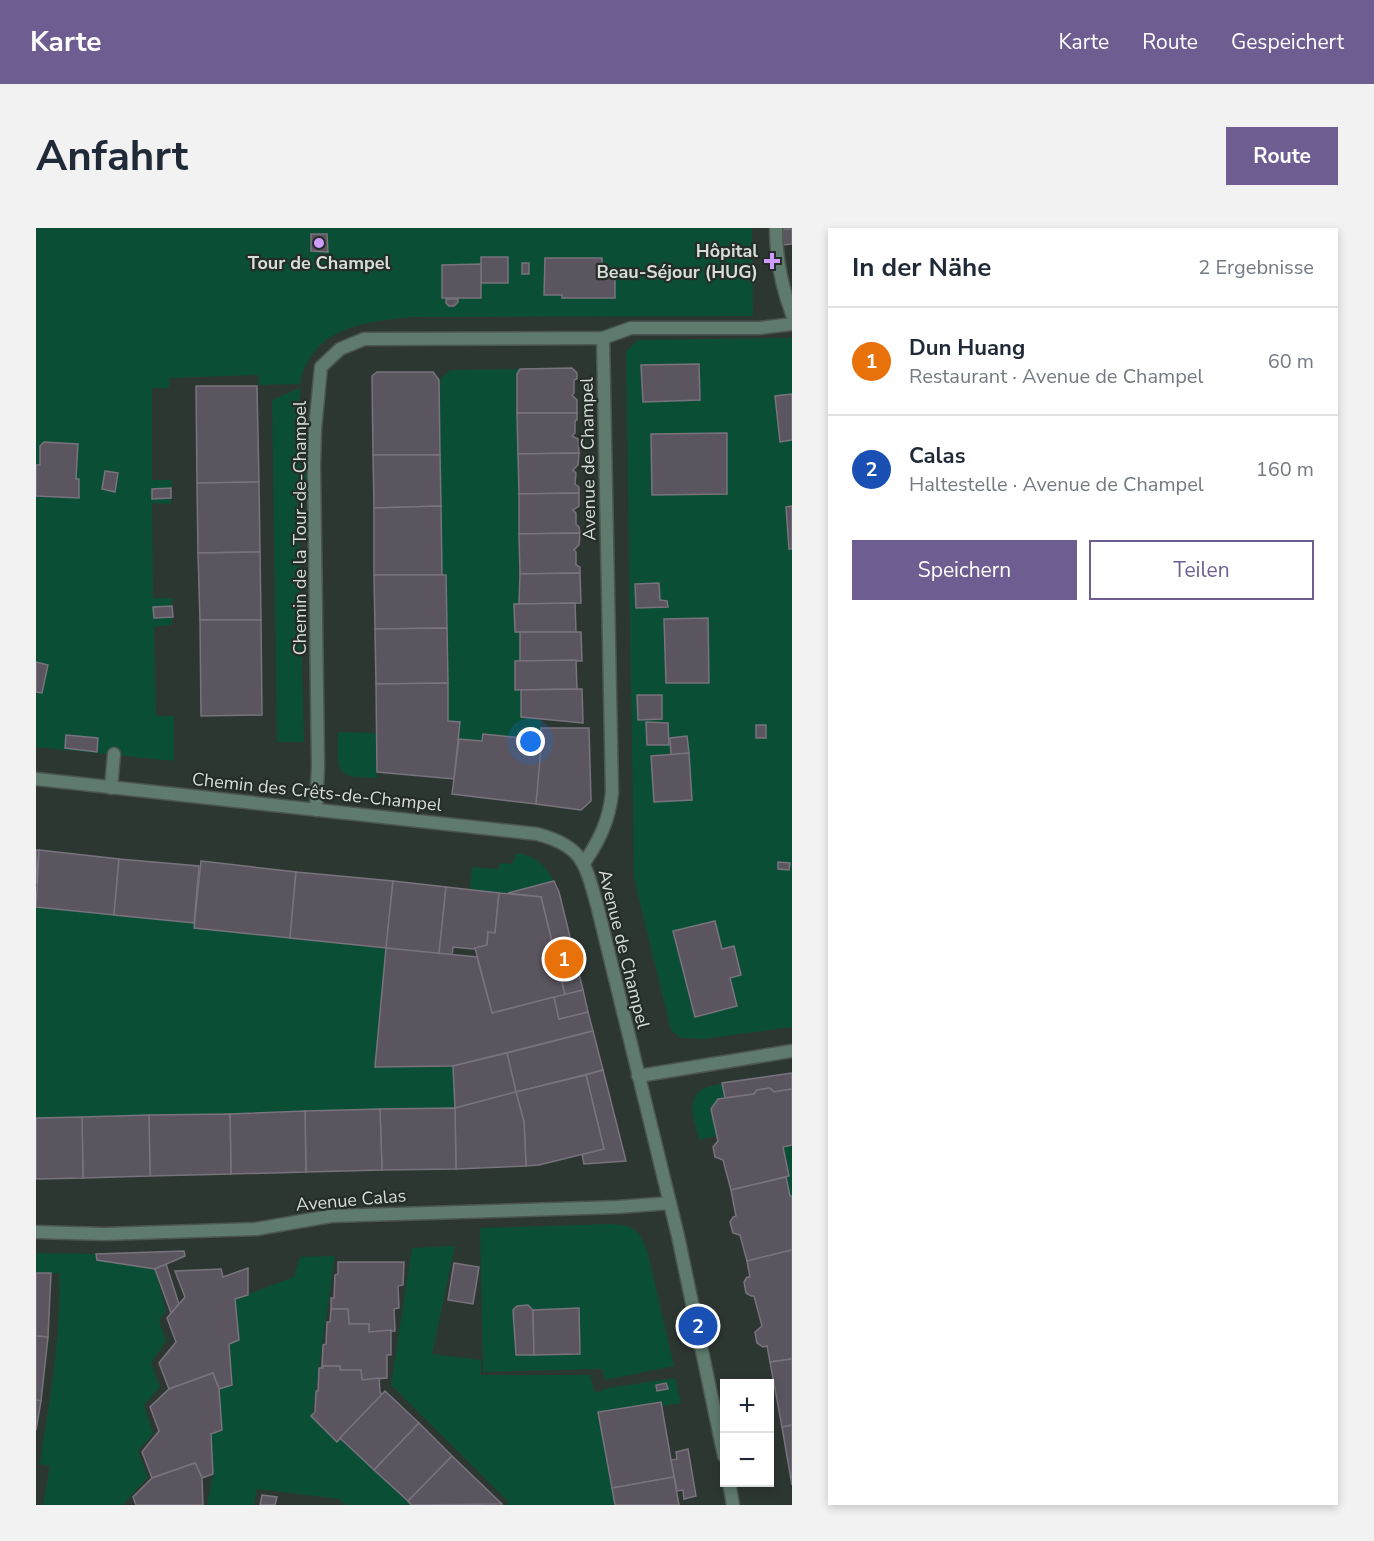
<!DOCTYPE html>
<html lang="de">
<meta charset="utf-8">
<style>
body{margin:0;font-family:"Nunito Sans",sans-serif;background:#f2f2f3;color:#1f2937}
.controls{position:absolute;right:18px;bottom:18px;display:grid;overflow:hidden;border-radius:0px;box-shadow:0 3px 9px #0003}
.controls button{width:54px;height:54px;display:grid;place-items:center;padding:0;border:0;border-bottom:2px solid #e0e1e3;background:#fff;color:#1f2937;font:30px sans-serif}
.you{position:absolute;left:495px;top:514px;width:21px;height:21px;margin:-15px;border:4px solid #fff;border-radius:50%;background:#1a73e8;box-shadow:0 0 0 9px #1a73e833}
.badge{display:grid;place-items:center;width:39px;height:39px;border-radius:50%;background:#6e5d91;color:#fff;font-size:20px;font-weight:700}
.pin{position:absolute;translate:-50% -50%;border:3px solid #fff;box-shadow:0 2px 6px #0006}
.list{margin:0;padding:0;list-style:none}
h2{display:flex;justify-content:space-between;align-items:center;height:78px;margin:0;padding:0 24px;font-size:26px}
h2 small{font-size:20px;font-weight:400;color:#747a83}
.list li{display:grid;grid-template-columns:39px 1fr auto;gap:18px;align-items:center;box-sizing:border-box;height:108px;padding:0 24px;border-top:2px solid #e0e1e3}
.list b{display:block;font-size:22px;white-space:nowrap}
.list p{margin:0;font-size:20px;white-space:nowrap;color:#747a83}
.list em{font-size:20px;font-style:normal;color:#747a83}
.actions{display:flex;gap:12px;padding:18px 24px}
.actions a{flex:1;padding:14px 0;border:2px solid #6e5d91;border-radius:0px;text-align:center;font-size:21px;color:#6e5d91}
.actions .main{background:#6e5d91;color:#fff}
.map{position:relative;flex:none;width:756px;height:1277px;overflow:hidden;border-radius:0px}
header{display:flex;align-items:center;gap:36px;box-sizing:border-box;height:84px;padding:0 30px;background:#6e5d91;color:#fff}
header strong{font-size:28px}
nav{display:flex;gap:33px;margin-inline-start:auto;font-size:21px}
.intro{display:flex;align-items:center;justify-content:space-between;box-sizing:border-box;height:144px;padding:0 36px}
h1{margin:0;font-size:42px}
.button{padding:15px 27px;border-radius:0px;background:#6e5d91;color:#fff;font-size:21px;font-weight:700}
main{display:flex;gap:36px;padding:0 36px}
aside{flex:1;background:#fff;border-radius:0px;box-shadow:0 3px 9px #0003}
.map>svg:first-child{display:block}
.green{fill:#0b4e36}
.building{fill:#5a555f;stroke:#78737d;stroke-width:1.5}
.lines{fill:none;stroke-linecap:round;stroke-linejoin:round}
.service-casing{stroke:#4c5550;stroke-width:15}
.minor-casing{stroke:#4c5550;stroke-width:15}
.service{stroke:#5e7b6d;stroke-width:12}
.minor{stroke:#5e7b6d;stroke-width:12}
.poi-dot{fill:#cf9dff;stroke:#242d28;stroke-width:2}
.labels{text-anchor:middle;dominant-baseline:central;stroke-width:4.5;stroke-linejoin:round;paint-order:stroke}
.poi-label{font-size:18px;font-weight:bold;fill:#d7deda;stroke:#242d28;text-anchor:end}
.street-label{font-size:18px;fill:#d7deda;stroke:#242d28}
</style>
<header>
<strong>Karte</strong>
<nav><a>Karte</a><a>Route</a><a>Gespeichert</a></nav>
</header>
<div class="intro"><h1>Anfahrt</h1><a class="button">Route</a></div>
<main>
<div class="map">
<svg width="756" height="1277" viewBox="0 0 756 1277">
<rect width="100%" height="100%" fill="#2d3732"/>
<g class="green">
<path d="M0 0H716L717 88 376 89C327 94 276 99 264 156L223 157 222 147 134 150 133 160H116V252H136L135 276 116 275 117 370H136V397L118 399 120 488H138V533L0 519Z"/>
<polygon points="756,110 756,799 667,811 644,810 635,802 598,650 590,124 601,112"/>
<polygon points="484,141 481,146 483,376 478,377 479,404 484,404 484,433 479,434 479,462 485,462 485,489 505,491 505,520 485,518 447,506 446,513 423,511 423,494 412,493 410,347 406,347 403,152 415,142"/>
<polygon points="264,160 264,237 273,249 273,259 262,269 268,514 241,514 236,172"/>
<path d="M302 504 340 505 341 550C298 550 301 543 302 504Z"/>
<path d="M480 625C499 628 508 636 518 653L472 665 434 662 436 639 463 641V635L475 636 478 633Z"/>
<polygon points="0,679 158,695 158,700 350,720 417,838 419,880 0,890"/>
<path d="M686 855 689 870 682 871 675 881 681 908 663 912C660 896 648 871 667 861 672 858 681 857 686 855Z"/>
<polygon points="756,917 756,968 754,968 750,949 753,948 747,919"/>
<path d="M573 996C599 997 604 1002 612 1026L638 1138 569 1152 566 1141 447 1144 444 1000Z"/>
<polygon points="419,1018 396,1126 445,1132 445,1147 554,1147 559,1165 572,1160 639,1150 645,1175 626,1178 624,1174 562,1184 579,1277 470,1277 473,1274 355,1157 376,1020"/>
<path d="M0 1025 60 1026 61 1032 119 1041 130 1083 123 1092 130 1113 115 1135 124 1159 108 1177 117 1206 102 1223 112 1249 87 1277H7L14 1238 4 1236C13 1173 26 1109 23 1045H0Z"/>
<polygon points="299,1028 276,1188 304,1210 375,1277 309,1277 303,1271 221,1261 218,1277 171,1277 177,1246 175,1206 186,1202 183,1161 193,1116 203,1112 199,1071 258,1049 264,1029"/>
</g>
<g class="building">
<polygon points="747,1 756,1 756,16 747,17"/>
<polygon points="275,6 291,6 292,24 275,23"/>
<rect x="445" y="29" width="27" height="26"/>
<polygon points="509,30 566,30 566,46 579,47 579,70 526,70 526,67 508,67"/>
<rect x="486" y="35" width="7" height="11"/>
<polygon points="445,36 445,70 406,70 406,37"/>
<polygon points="410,71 422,71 422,74 418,78 413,78 410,75"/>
<polygon points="663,136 664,172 607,174 605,137"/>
<polygon points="536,140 541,145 541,151 538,152 538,165 536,167 541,172 541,185 481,185 481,146 484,141"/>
<polygon points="341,144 397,144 403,152 404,227 337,227 336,148"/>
<polygon points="160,158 221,158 223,254 161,255"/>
<polygon points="756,166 756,212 744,214 739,168"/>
<polygon points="481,185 541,185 541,192 539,193 539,205 536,208 542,211 543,225 482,226"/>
<polygon points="691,205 691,266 616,267 615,206"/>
<polygon points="8,214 42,216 40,251 43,251 43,270 0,268 0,237 4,237 4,218"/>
<polygon points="543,225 542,237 537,242 540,245 539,256 543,259 543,265 483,266 482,226"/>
<polygon points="337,227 404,227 405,278 338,280"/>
<polygon points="69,243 82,245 79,264 66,261"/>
<polygon points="223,254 224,324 162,325 161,255"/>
<polygon points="135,260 135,270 116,271 116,261"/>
<polygon points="543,265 543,278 537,282 540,285 540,296 543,299 544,305 483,306 483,266"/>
<polygon points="405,278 406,347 338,347 338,280"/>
<polygon points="756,278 756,321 753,321 750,279"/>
<polygon points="544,305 543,317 538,322 540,324 540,337 544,339 544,345 484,346 483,306"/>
<polygon points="224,324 225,392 164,392 162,325"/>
<polygon points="544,345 545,375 483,376 484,346"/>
<polygon points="338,347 410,347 411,400 339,401"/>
<polygon points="623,355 624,372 631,373 632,379 600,380 599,356"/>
<polygon points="539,375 540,404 479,404 478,376"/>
<polygon points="136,378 137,389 118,390 117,379"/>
<polygon points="672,390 673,455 630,455 628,391"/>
<polygon points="164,392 225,392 226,487 165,488"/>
<polygon points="411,400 412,455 340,456 339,401"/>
<polygon points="484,404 545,404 546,433 484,433"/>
<polygon points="540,432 541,461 479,462 479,433"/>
<polygon points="0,434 12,437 6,465 0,464"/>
<polygon points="412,455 412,493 424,494 418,551 341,544 340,456"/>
<polygon points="546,461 547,495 485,489 485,462"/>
<polygon points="601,467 626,467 626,491 602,492"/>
<polygon points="610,494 632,495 633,517 611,517"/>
<rect x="720" y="497" width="10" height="13"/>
<polygon points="505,500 553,500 555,573 545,582 500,576"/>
<polygon points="447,506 486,510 485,518 505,520 500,576 416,566 423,511 446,513"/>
<polygon points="30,507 62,510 61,524 29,520"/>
<polygon points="651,508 653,525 635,527 634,510"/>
<polygon points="653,525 656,572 618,574 615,528"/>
<polygon points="0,622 3,622 0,656"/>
<polygon points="3,622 83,631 78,687 0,679"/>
<polygon points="83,631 163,638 158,695 78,687"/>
<polygon points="165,633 260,644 254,710 158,700"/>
<polygon points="742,634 754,635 753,642 742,641"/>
<polygon points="260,644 357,653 350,720 254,710"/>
<polygon points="357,653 410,659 403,726 350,720"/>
<polygon points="518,653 523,664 547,762 529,767 505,669 472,665"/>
<polygon points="410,659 463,665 459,705 452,704 451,717 437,721 417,719 416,727 403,726"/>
<polygon points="463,665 505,669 529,767 456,785 439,720 451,717 452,704 459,705"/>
<polygon points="679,693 686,721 698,718 705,747 694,750 701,778 659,789 637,703"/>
<polygon points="350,720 441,729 456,785 518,769 523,791 552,784 557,803 417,838 339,839"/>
<polygon points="547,762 552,784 523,791 518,769"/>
<polygon points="557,803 567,842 480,864 471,825"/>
<polygon points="471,825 480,864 419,880 417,838"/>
<polygon points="567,842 590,933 548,936 546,926 568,921 550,847"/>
<polygon points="756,845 756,861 738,864 734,860 721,862 718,866 689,870 686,855"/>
<polygon points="550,847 568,921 503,937 490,938 488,894 480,864"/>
<polygon points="734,860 738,864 756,861 756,917 747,919 753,948 695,962 687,932 679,929 677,919 682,913 675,881 682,871 718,866 721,862"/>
<polygon points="480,864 488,894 490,938 420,941 419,880"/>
<polygon points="419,880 420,941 346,942 344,881"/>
<polygon points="344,881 346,942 270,944 269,883"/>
<polygon points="269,883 270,944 195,946 194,886"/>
<polygon points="194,886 195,946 114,948 113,887"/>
<polygon points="113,887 114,948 47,950 46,889"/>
<polygon points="46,889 47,950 0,951 0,890"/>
<polygon points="750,949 754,968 756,968 756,1022 711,1033 704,1007 697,1005 694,994 697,989 700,988 695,962"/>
<polygon points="756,1022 756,1131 734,1134 731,1118 727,1119 721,1115 719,1104 726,1098 718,1068 715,1068 710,1065 708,1054 711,1049 714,1049 711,1033"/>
<polygon points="148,1023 149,1028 119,1041 61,1032 60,1026"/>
<polygon points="302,1034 368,1034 367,1057 362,1058 363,1080 358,1081 359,1103 333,1104 333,1096 313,1096 312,1081 295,1081 295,1070 298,1070 299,1047 302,1046"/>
<polygon points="418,1035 443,1039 437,1076 412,1072"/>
<polygon points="130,1036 143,1076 135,1085 119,1041"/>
<polygon points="212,1040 212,1067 199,1071 203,1112 193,1116 196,1157 183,1161 177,1145 133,1161 123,1135 140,1114 131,1090 149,1069 139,1043 185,1041 187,1049"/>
<polygon points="0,1045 15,1045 12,1109 0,1108"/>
<polygon points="492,1077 497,1082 498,1127 480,1127 477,1082 481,1078"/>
<polygon points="543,1080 544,1126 498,1127 497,1082"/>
<polygon points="295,1081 312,1081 313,1096 333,1096 333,1104 355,1102 355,1127 351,1127 351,1150 326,1152 325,1142 304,1142 304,1138 286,1138 287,1117 290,1116 291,1094 294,1094"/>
<polygon points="0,1108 12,1109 5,1173 0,1172"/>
<polygon points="756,1131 756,1197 746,1199 734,1134"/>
<polygon points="286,1138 304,1138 304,1142 325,1142 326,1152 343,1150 344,1164 346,1167 301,1214 275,1188 279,1184 280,1163 282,1163 283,1140 287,1140"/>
<polygon points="177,1145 183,1161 186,1202 175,1206 177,1246 166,1250 159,1235 116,1250 106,1224 123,1203 114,1179 133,1161"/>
<polygon points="630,1155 632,1161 621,1163 620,1157"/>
<polygon points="349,1163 383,1195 338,1242 304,1210"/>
<polygon points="0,1172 5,1173 0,1202"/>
<polygon points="625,1174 638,1249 576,1260 562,1184"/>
<polygon points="383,1195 416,1228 372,1273 338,1242"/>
<polygon points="756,1197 756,1257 746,1199"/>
<polygon points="652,1221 660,1268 648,1271 647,1262 641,1263 635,1232 641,1231 640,1224"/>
<polygon points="416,1228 466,1276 375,1277 372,1273"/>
<polygon points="159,1235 166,1250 167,1277 100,1277 97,1269 116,1250"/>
<polygon points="638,1249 643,1277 579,1277 576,1260"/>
<polygon points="226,1267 241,1269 239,1277 224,1277"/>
</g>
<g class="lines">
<defs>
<g id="service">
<path d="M740 0C740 31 745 57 756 86"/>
<polyline points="75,560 78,526"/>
</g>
<g id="minor">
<path d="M0 551 501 606C547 618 549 635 561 677L642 1008 688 1228"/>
<polyline points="280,582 282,538 278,237 279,201 285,139 304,121 328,111 567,110 595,100 724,100 756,96"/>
<path d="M548 635C563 613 573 593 576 565L567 110"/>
<polyline points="602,848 756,823"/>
<polyline points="0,1004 69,1006 220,1001 295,988 582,979 634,975"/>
<polyline points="693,1254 697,1277"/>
</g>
</defs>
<use href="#service" class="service-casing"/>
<use href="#minor" class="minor-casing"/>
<use href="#service" class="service"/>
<use href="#minor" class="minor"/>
</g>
<g class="poi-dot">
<circle cx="283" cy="15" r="6"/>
<path d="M733 24h6v6h6v6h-6v6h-6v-6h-6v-6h6z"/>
</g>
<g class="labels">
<g class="poi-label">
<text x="722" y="23">Hôpital<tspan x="722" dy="21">Beau-Séjour (HUG)</tspan></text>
<text x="283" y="35" text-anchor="middle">Tour de Champel</text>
</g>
<g class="street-label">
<text transform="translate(552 231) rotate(-91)">Avenue de Champel</text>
<text transform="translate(264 300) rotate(-90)">Chemin de la Tour-de-Champel</text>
<text transform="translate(281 564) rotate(6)">Chemin des Crêts-de-Champel</text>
<text transform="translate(588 721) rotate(76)">Avenue de Champel</text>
<text transform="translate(315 972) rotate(-5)">Avenue Calas</text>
</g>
</g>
</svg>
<div class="controls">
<button>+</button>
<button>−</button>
</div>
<div class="you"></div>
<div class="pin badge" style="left:528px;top:731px;background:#e8710a">1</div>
<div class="pin badge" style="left:662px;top:1098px;background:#1a4fb4">2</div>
</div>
<aside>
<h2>In der Nähe<small>2 Ergebnisse</small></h2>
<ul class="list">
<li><span class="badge" style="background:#e8710a">1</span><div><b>Dun Huang</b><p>Restaurant · Avenue de Champel</p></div><em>60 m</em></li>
<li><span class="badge" style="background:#1a4fb4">2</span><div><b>Calas</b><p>Haltestelle · Avenue de Champel</p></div><em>160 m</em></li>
</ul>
<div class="actions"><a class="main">Speichern</a><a>Teilen</a></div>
</aside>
</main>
